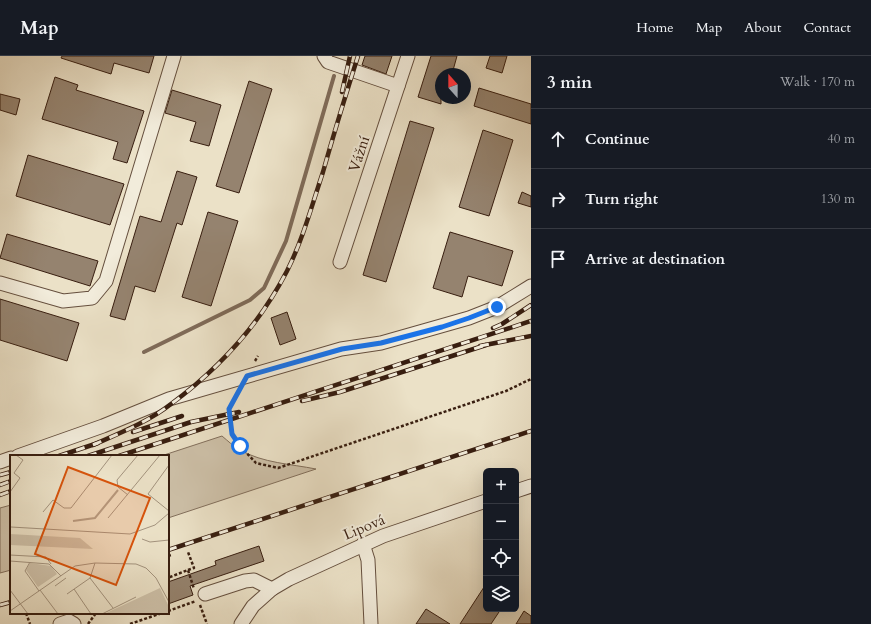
<!DOCTYPE html>
<meta charset="utf-8">
<style>
body{margin:0;font-family:Cardo,serif;background:#242831;color:#f1f3f6}
.controls{position:absolute;right:12px;bottom:12px;display:grid;overflow:hidden;border-radius:6px;box-shadow:0 4px 16px #0002}
.controls button{width:36px;height:36px;display:grid;place-items:center;padding:0;border:0;border-bottom:1px solid #363941;background:#171b24;color:#f1f3f6;font:20px sans-serif}
.compass{position:absolute;left:435px;top:12px;width:36px;height:36px;border-radius:50%;background:#171b24;box-shadow:0 4px 16px #0002;rotate:339deg}
.stop{position:absolute;width:12px;height:12px;margin:-9px;border:3px solid #1a73e8;border-radius:50%;background:#fff}
.stop.end{background:#1a73e8;border-color:#fff;box-shadow:0 1px 4px #0008}
.list{margin:0;padding:0;list-style:none}
h2{display:flex;justify-content:space-between;align-items:center;height:52px;margin:0;padding:0 16px;font-size:17px}
h2 small{font-size:13px;font-weight:400;color:#9ea1a6}
.list li{display:grid;grid-template-columns:26px 1fr auto;gap:12px;align-items:center;box-sizing:border-box;height:60px;padding:0 16px;border-top:1px solid #363941}
.list b{display:block;font-size:15px;white-space:nowrap}
.list em{font-size:13px;font-style:normal;color:#9ea1a6}
.icon{flex:none;width:22px;height:22px;fill:none;stroke:currentColor;stroke-width:2;stroke-linecap:round;stroke-linejoin:round}
.map{position:relative;flex:none;width:531px;height:568px;overflow:hidden}
header{display:flex;align-items:center;gap:24px;box-sizing:border-box;height:56px;padding:0 20px;background:#171b24;border-bottom:1px solid #363941}
header strong{font-size:19px}
nav{display:flex;gap:22px;margin-inline-start:auto;font-size:14px}
main{display:flex}
aside{flex:1;background:#171b24}
.map>svg:first-child{display:block}
.green{fill:#cdc0a8;stroke:#826f5c}
.lines{fill:none;stroke-linecap:round;stroke-linejoin:round}
.stream{stroke:#7f6b59;stroke-width:4}
.building{fill:#95836f;stroke:#381e10}
.minor-casing{stroke:#654f3e;stroke-width:15}
.path{stroke:#381e10;stroke-width:2.5;stroke-dasharray:3 2;stroke-linecap:butt}
.minor{stroke:#f2ecdb;stroke-width:13}
.rail-casing{stroke:#381e10;stroke-width:4.5}
.rail{stroke:#f2ecdb;stroke-width:3;stroke-dasharray:9;stroke-linecap:butt}
.route{stroke:#1a73e8;stroke-width:5}
.labels{text-anchor:middle;dominant-baseline:central;stroke-width:4;stroke-linejoin:round;paint-order:stroke}
.street-label{font-size:15px;fill:#381e10;stroke:#f2ecdb}
.inset-river{fill:none;stroke:#ae9f89;stroke-width:2}
.inset-road{fill:none;stroke:#a3937e;stroke-width:1}
.view{fill:#d6530c;fill-opacity:0.15;stroke:#d6530c;stroke-width:2}
.inset-edge{fill:none;stroke:#381e10;stroke-width:2}
</style>
<header>
<strong>Map</strong>
<nav><a>Home</a><a>Map</a><a>About</a><a>Contact</a></nav>
</header>
<main>
<div class="map">
<svg width="531" height="568" viewBox="0 0 531 568">
<rect width="100%" height="100%" fill="#ebe1c7"/>
<filter id="stains"><feTurbulence type="fractalNoise" baseFrequency=".005" numOctaves="4"/><feColorMatrix values="0 0 0 0 .2 0 0 0 0 .09 0 0 0 0 .02 0 0 0 .5 -.17"/></filter>
<radialGradient id="worn" r=".72"><stop offset=".6" stop-color="#630" stop-opacity="0"/><stop offset="1" stop-color="#630" stop-opacity=".3"/></radialGradient>
<g class="green">
<path d="M222 380C228 385 233 390 240 394 263 407 291 408 316 413L168 462V400H161Z"/>
<polygon points="11,449 11,514 0,517 0,452"/>
</g>
<g class="lines">
<polyline class="stream" points="144,296 250,244 264,232 286,185 334,20"/>
</g>
<g class="building">
<polygon points="62,0 154,0 149,17 114,7 111,18 61,2"/>
<polygon points="365,0 392,0 386,18 362,9"/>
<polygon points="431,0 457,0 452,18 441,18 441,48 418,41"/>
<polygon points="490,0 507,0 502,17 486,12"/>
<polygon points="55,21 78,29 76,34 144,55 127,107 113,103 118,86 42,63"/>
<polygon points="249,25 272,33 239,137 216,130"/>
<polygon points="479,32 531,48 531,68 474,50"/>
<polygon points="172,34 221,49 209,90 190,85 196,66 165,57"/>
<polygon points="0,38 20,43 16,59 0,54"/>
<polygon points="410,65 434,72 386,226 363,219"/>
<polygon points="483,74 513,84 489,160 459,151"/>
<polygon points="28,99 124,128 110,169 16,140"/>
<polygon points="177,115 197,121 182,169 177,167 155,236 135,230 125,264 110,260 140,160 161,166"/>
<polygon points="522,136 531,140 531,151 518,147"/>
<polygon points="208,156 238,165 211,250 182,241"/>
<polygon points="450,176 513,195 502,230 468,220 462,241 433,232"/>
<polygon points="7,178 98,205 90,230 0,202"/>
<polygon points="0,243 79,267 67,305 0,284"/>
<polygon points="287,256 296,283 280,289 271,262"/>
<polygon points="259,490 264,505 190,530 193,539 168,548 168,526 216,509 215,505"/>
<polygon points="486,528 486,553 501,553 491,568 460,568"/>
<polygon points="426,553 450,568 416,568"/>
<polygon points="524,555 531,560 531,568 516,568"/>
</g>
<g class="lines">
<defs>
<g id="minor">
<polyline points="324,0 328,6 398,30"/>
<polyline points="340,206 408,0"/>
<polyline points="0,227 63,245 92,242 106,225 174,0"/>
<polyline points="18,400 103,370 169,343 341,293 381,287 469,262 497,251 531,230"/>
<polyline points="0,406 11,402"/>
<polyline points="516,435 531,430"/>
<polyline points="363,488 368,504 371,568"/>
<polyline points="205,538 245,525 254,524 272,533"/>
<polyline points="60,568 69,565 74,568"/>
<polyline points="241,568 253,550 262,542 272,533 289,523 383,480 486,445"/>
</g>
</defs>
<use href="#minor" class="minor-casing"/>
<g class="path">
<polyline points="255,305 258,300"/>
<polyline points="239,336 229,353 232,378 240,390 256,407 278,412 506,335 531,323"/>
<polyline points="168,500 171,499"/>
<polyline points="188,514 194,512 188,496"/>
<polyline points="168,516 170,521 188,514 194,533"/>
<polyline points="200,549 207,568"/>
<polyline points="168,555 196,545"/>
<polyline points="26,557 30,568"/>
<polyline points="88,568 96,557"/>
<polyline points="130,568 162,557"/>
</g>
<use href="#minor" class="minor"/>
<defs>
<g id="rail">
<polyline points="342,36 350,0"/>
<polyline points="493,272 502,268 531,249"/>
<polyline points="480,290 531,280"/>
<polyline points="302,345 340,336 486,289"/>
<polyline points="133,376 182,360"/>
<path d="M93 389C120 377 148 366 171 348 220 312 259 269 287 215 303 183 312 149 323 116 334 77 346 38 358 0"/>
<polyline points="59,400 98,387"/>
<polyline points="88,400 191,366 239,356"/>
<polyline points="119,400 531,265"/>
<polyline points="0,419 11,416"/>
<polyline points="0,429 11,425"/>
<polyline points="0,439 11,435"/>
<polyline points="168,494 531,375"/>
<polyline points="0,549 11,546"/>
</g>
</defs>
<use href="#rail" class="rail-casing"/>
<use href="#rail" class="rail"/>
</g>
<g class="lines">
<polyline class="route" points="240,390 232,378 229,353 247,320 342,293 381,287 442,271 469,262 497,251"/>
</g>
<g class="labels">
<g class="street-label">
<text transform="translate(359 98) rotate(-72)">Vážní</text>
<text transform="translate(364 471) rotate(-23)">Lipová</text>
</g>
</g>
<g transform="translate(10 399)">
<rect width="159" height="159" fill="#ebe1c7"/>
<path d="M0 79 70 83 83 94 0 90ZM20 108 41 111 47 119 28 132 16 115ZM150 133 159 152V159H94Z" fill="#cdc0a8"/>
<path class="inset-river" d="M63 66 85 63 108 35"/>
<path class="inset-road" d="M159 10 138 39 159 56M0 37 10 23 4 18 13 5 6 0M118 40 108 32 107 25 128 0M33 57 43 45 54 53H61L102 0M98 63 150 0M1 72 120 79 145 70 159 58M132 84 140 87 159 85M0 100 36 102 41 109M0 106 39 109 51 121M20 107 15 116 29 136M80 123 103 153M45 131 56 123M64 134 81 159M0 135 18 159M30 135 48 159M57 139 80 123 85 108M0 156 65 111 85 108 126 109 136 113 146 123 159 147M92 159 126 142"/>
<path class="view" d="M58 12 140 43 106 130 25 99Z"/>
<rect width="159" height="159" class="inset-edge"/>
</g>
<rect width="100%" height="100%" filter="url(#stains)"/>
<rect width="100%" height="100%" fill="url(#worn)"/>
</svg>
<div class="controls">
<button>+</button>
<button>−</button>
<button><svg class="icon" aria-label="locate" viewBox="0 0 24 24"><circle cx="12" cy="12" r="6"/><path d="M12 2v4M12 18v4M2 12h4M18 12h4"/></svg></button>
<button><svg class="icon" aria-label="layers" viewBox="0 0 24 24"><path d="M12 4l9 5-9 5-9-5zM3 14l9 5 9-5"/></svg></button>
</div>
<svg class="compass" viewBox="-18 -18 36 36"><path d="M0-13l5 13h-10z" fill="#e53935"/><path d="M0 13l5-13h-10z" fill="#9ea1a6"/></svg>
<div class="stop" style="left:240px;top:390px"></div>
<div class="stop end" style="left:497px;top:251px"></div>
</div>
<aside>
<h2>3 min<small>Walk · 170 m</small></h2>
<ul class="list">
<li><svg class="icon" aria-label="ahead" viewBox="0 0 24 24"><path d="M12 20V5M6 11l6-6 6 6"/></svg><div><b>Continue</b></div><em>40 m</em></li>
<li><svg class="icon" aria-label="right" viewBox="0 0 24 24"><path d="M7 20v-9h11M14 6l5 5-5 5"/></svg><div><b>Turn right</b></div><em>130 m</em></li>
<li><svg class="icon" aria-label="arrive" viewBox="0 0 24 24"><path d="M6 21V4h12l-3 4 3 4H6"/></svg><div><b>Arrive at destination</b></div></li>
</ul>
</aside>
</main>
